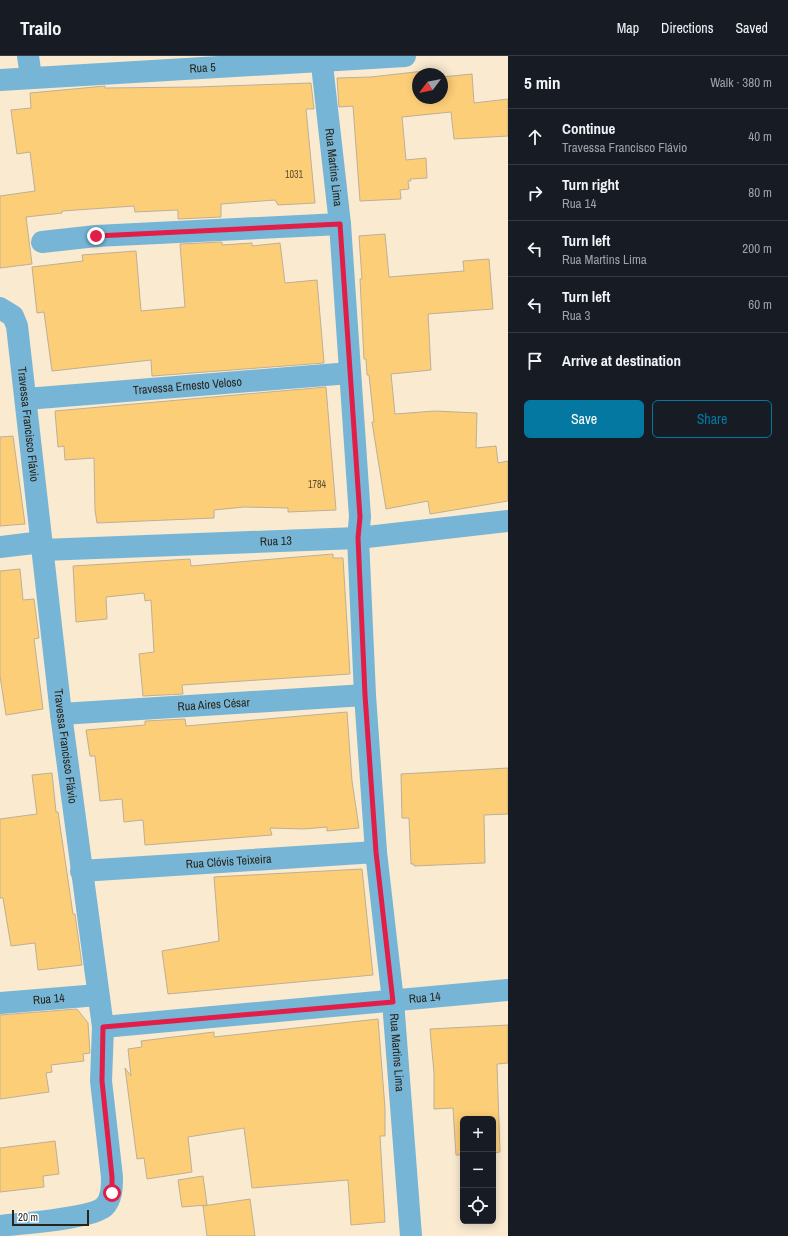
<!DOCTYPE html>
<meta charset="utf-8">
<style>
body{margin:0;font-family:"Archivo Narrow",sans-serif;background:#242831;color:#f1f3f6}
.controls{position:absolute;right:12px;bottom:12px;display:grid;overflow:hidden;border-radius:6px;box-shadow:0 2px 10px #0003}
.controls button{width:36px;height:36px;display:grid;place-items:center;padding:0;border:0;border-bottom:1px solid #363941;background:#171b24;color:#f1f3f6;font:20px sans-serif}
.compass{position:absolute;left:412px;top:12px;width:36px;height:36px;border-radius:50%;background:#171b24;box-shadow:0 2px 10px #0003;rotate:238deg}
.scale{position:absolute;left:12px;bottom:10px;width:77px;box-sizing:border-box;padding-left:4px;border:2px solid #29241a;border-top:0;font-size:11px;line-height:14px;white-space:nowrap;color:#29241a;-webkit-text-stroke:3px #fff;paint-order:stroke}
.stop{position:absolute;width:12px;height:12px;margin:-9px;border:3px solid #e11d48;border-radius:50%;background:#fff}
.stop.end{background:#e11d48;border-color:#fff;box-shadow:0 1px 4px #0008}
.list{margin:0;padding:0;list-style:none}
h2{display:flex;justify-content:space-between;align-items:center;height:52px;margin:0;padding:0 16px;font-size:17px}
h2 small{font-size:13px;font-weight:400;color:#9ea1a6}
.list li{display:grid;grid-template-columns:26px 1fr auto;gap:12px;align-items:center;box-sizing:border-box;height:56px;padding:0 16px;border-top:1px solid #363941}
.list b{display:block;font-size:15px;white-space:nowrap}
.list p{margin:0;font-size:13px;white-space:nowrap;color:#9ea1a6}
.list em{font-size:13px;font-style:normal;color:#9ea1a6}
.actions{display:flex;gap:8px;padding:12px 16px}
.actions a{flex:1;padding:9px 0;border:1px solid #0478a1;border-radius:6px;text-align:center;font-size:14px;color:#0478a1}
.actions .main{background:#0478a1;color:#fff}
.icon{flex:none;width:22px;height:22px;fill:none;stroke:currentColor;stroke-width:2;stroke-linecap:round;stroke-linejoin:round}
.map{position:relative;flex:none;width:508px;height:1180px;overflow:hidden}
header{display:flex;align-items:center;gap:24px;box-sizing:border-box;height:56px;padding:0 20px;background:#171b24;border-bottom:1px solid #363941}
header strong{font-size:19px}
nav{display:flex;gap:22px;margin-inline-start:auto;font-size:14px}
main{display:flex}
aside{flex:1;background:#171b24}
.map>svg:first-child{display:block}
.building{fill:#fdce78;stroke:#beaf96}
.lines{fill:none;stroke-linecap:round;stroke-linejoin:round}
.street{stroke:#76b5d6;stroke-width:22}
.route{stroke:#e11d48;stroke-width:5}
.labels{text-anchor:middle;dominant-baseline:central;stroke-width:4;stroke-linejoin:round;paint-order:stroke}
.number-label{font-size:10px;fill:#5e4e32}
.street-label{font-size:12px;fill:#29241a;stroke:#fff}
</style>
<header>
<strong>Trailo</strong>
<nav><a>Map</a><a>Directions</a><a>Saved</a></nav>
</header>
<main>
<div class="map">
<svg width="508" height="1180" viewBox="0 0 508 1180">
<rect width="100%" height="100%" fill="#f9ead0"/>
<g class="building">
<polygon points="424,15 424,18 418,18 418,42 442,42 442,21 472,18 474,47 508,43 508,80 454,83 451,56 402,61 406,104 426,102 427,122 410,123 411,125 408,125 409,133 400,134 401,143 360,145 353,50 339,51 337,22 371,21"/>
<polygon points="311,27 314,53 306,53 315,147 278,149 275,144 221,148 221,161 178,163 178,154 135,156 134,150 62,155 62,157 26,161 32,208 0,212 0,140 35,135 30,96 17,98 11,54 31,52 30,37 105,30 105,32 196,31"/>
<polygon points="385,178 389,221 464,215 463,205 489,203 493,253 428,258 431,314 391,318 395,358 435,355 477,357 476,392 496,390 498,407 508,405 508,445 430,458 428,445 386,453 372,366 374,366 369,319 367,319 366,303 364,303 360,223 362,223 359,180"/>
<polygon points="222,186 222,189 252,187 252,190 280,187 285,227 317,224 324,307 152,320 151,304 52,315 44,256 37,257 32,211 83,205 82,199 136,195 141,255 185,251 180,188"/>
<polygon points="326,331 336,454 288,456 288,452 244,451 214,454 214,462 97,467 95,454 94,402 65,404 64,390 58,391 55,355"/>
<polygon points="13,380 25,468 0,470 0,381"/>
<polygon points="333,498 333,502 343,502 350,618 182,629 183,638 143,640 139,598 154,596 151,544 145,545 144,537 106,541 107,563 76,566 73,510 190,503 191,510"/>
<polygon points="20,513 23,544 34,543 39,582 34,583 43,653 6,659 0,620 0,515"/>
<polygon points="347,656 352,725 359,772 327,775 327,771 304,773 270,772 272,779 145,789 143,764 124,766 122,743 100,745 95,700 90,700 86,674 145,669 145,665 185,663 186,670"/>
<polygon points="508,712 508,758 484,759 485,807 414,810 414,808 411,808 409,762 402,762 401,718"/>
<polygon points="52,717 56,756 58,756 73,858 75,858 82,909 38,914 35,887 11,890 3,842 0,842 0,763 37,758 32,719"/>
<polygon points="362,813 373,919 168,938 162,895 219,885 214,821"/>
<polygon points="77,953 88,967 90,997 83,998 84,1005 51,1009 52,1016 46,1017 49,1036 0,1043 0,959"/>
<polygon points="378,963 385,1052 385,1080 380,1080 385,1166 351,1169 348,1124 252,1132 244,1072 188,1081 192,1116 147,1123 144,1102 137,1103 125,1012 131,1020 128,993 142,991 141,985 214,976 214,981"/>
<polygon points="508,969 508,1007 497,1008 500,1096 493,1097 493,1063 463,1063 463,1099 456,1099 453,1052 434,1053 434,1017 430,973"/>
<polygon points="55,1085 59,1118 43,1120 44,1131 0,1136 0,1092"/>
<polygon points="203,1120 207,1149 182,1151 178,1124"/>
<polygon points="250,1143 255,1180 207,1180 203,1150"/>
</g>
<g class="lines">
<g class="street">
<polyline points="28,0 31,21"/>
<path id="s1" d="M321 0 340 168 360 461 358 482 365 639 376 796 393 945 411 1180"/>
<path id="s2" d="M0 24 405 0"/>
<polyline points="42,186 96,180 340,168"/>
<path id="s3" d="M0 252 13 260 17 270 61 658 103 971 101 1025 112 1121C112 1131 112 1143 104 1151 90 1163 21 1167 0 1170"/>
<path id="s4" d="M26 343 350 317"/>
<polyline points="0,491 42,486"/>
<path id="s5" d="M42 494 358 482 508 465"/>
<path id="s6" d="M61 658 365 639"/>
<path id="s7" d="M81 815 376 796"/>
<path id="s8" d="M0 947 98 939"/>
<path id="s9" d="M103 971 508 934"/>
</g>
</g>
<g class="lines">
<polyline class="route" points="96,180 340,168 360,461 358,482 365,639 376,796 393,946 103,971 102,1025 112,1121 112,1137"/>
</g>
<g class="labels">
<g class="number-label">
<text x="294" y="118">1031</text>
<text x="317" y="428">1784</text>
</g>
<g class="street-label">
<text stroke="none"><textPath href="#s2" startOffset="203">Rua 5</textPath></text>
<text stroke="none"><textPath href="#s1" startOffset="112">Rua Martins Lima</textPath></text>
<text stroke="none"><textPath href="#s4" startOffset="162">Travessa Ernesto Veloso</textPath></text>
<text stroke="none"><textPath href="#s3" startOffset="125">Travessa Francisco Flávio</textPath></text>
<text stroke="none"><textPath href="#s5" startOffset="234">Rua 13</textPath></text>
<text stroke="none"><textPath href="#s6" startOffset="153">Rua Aires César</textPath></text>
<text stroke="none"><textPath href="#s3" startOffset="449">Travessa Francisco Flávio</textPath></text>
<text stroke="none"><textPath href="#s7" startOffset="148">Rua Clóvis Teixeira</textPath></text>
<text stroke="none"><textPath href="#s9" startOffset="323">Rua 14</textPath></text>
<text stroke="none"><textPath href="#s8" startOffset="49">Rua 14</textPath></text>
<text stroke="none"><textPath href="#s1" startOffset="1000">Rua Martins Lima</textPath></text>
</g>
</g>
</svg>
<div class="controls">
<button>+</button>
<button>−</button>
<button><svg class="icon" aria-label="locate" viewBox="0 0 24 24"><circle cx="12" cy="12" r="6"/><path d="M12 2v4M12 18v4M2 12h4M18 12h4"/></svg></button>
</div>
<svg class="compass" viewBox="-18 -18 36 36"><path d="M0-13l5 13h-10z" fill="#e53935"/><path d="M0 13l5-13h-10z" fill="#9ea1a6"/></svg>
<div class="scale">20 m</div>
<div class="stop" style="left:112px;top:1137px"></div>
<div class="stop end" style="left:96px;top:180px"></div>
</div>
<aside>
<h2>5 min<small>Walk · 380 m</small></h2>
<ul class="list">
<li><svg class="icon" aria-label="ahead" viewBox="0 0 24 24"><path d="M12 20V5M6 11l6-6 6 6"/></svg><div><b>Continue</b><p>Travessa Francisco Flávio</p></div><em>40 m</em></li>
<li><svg class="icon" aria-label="right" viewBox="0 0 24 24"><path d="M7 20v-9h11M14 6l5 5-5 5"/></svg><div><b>Turn right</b><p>Rua 14</p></div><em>80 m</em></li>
<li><svg class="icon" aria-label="left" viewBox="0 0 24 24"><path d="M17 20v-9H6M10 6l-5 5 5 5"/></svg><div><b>Turn left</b><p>Rua Martins Lima</p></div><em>200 m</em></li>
<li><svg class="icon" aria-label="left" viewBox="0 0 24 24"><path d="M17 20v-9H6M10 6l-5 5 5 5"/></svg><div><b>Turn left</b><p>Rua 3</p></div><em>60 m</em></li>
<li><svg class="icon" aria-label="arrive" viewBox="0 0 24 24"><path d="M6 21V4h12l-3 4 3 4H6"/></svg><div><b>Arrive at destination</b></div></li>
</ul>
<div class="actions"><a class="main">Save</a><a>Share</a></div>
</aside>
</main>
